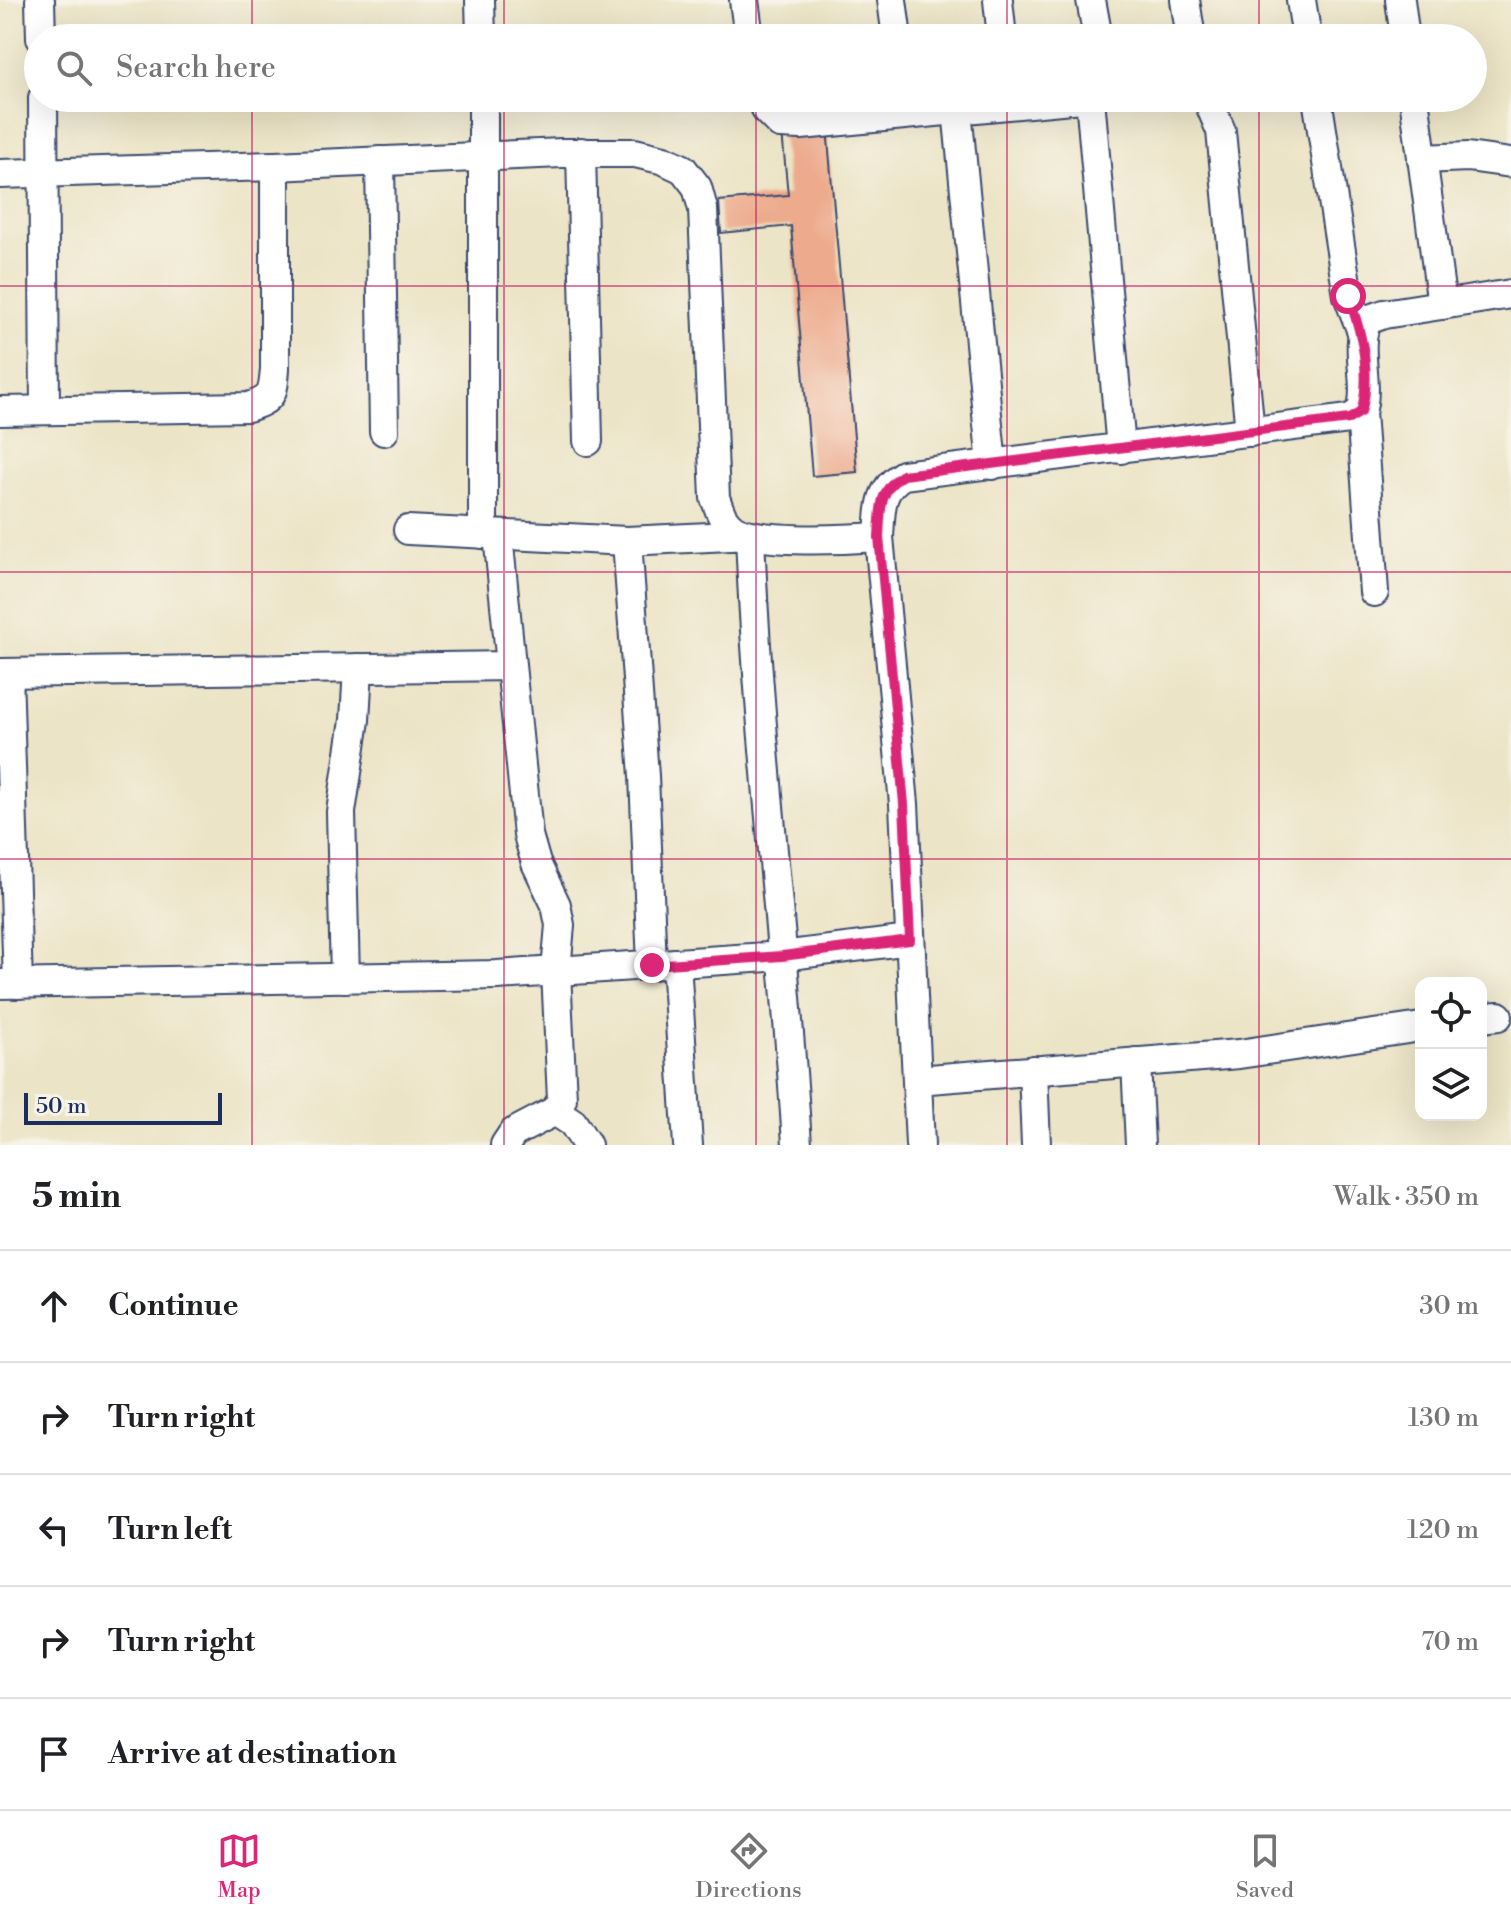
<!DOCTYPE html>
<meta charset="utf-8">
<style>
body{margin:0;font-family:"Libre Bodoni",serif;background:#f6f6f6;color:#202124}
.controls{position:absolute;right:24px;bottom:24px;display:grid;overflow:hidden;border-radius:16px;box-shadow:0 8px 32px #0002}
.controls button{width:72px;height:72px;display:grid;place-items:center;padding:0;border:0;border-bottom:2px solid #e0e0e0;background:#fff;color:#202124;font:40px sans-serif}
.scale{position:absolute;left:24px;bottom:20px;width:198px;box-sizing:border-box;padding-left:8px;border:4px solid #1b2f5e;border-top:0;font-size:22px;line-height:28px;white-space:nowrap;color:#1b2f5e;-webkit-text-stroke:6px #f7f3e8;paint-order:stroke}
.stop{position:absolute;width:24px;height:24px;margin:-18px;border:6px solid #db2777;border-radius:50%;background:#fff}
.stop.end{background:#db2777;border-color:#fff;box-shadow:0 2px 8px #0008}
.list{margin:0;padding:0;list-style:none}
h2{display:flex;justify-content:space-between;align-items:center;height:104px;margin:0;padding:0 32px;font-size:34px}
h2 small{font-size:26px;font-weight:400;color:#757577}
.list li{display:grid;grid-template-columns:52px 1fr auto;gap:24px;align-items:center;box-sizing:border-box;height:112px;padding:0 32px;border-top:2px solid #e0e0e0}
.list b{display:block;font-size:30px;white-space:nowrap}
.list em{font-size:26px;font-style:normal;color:#757577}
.icon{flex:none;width:44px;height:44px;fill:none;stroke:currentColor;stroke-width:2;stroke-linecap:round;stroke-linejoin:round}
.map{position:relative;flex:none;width:1511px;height:1145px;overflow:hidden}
.search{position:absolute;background:#fff;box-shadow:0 8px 32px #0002;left:24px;right:24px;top:24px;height:88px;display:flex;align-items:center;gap:20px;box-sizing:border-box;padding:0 28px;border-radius:44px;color:#757577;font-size:30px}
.sheet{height:664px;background:#fff}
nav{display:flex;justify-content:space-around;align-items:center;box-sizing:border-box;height:112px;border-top:2px solid #e0e0e0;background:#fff;font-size:22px;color:#757577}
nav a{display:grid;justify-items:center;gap:4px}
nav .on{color:#db2777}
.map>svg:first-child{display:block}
.building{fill:#edaa8c}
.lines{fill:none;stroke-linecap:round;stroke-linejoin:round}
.minor-casing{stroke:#3a4a6e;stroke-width:32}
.minor{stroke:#fff;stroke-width:28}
.route{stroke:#db2777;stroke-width:10}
.grid{fill:none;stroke:#c2185b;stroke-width:2;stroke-opacity:0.55}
</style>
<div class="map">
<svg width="1511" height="1145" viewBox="0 0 1511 1145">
<rect width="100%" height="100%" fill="#f7f3e8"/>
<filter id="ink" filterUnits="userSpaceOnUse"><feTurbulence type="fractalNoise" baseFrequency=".0125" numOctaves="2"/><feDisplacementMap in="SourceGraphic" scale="16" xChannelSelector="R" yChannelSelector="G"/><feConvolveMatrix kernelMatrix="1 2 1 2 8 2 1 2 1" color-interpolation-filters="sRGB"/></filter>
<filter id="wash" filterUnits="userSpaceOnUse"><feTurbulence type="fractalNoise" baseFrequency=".006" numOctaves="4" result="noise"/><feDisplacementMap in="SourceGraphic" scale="32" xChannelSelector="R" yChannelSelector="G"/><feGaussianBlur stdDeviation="1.8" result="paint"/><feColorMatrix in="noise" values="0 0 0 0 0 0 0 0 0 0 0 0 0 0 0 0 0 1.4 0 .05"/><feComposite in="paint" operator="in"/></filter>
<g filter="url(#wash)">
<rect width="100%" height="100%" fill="#ece4c6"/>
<g id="blocks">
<polygon class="building" points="827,128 857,472 812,476 791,226 721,233 719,201 788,195 782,132"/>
</g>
</g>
<g filter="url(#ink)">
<use href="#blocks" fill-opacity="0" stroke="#3a4a6e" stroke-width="2"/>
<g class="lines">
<defs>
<g id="minor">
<polyline points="40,0 41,38"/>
<polyline points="480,0 481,38"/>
<polyline points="744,0 749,38"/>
<polyline points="892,0 897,38"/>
<polyline points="998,0 1002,38"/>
<polyline points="1091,0 1098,38"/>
<polyline points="1185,0 1191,38"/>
<polyline points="1301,0 1307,38"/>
<polyline points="1400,0 1405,38"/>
<polyline points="43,98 45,410"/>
<polyline points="483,98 483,534"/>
<polyline points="761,98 767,111 780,124 801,125 1082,98"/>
<polyline points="1090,98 1121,449"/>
<polyline points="1207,98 1221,131 1250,432"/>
<polyline points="1317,98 1348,296 1362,332"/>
<polyline points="1414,98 1442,305"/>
<polyline points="957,110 992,465"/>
<polyline points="581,152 588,441"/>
<polyline points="1422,159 1468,157 1511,163"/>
<polyline points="380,161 384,431"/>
<path d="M0 174 275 166 562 153H635L664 160 683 169 697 187 703 209 715 498C720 510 722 522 734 529 760 544 849 539 879 537"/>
<path d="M0 411 248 407C273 399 273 394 275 369V166"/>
<polyline points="1361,412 1374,592"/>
<path d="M408 530 627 541 750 535C758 739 785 941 797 1145"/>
<polyline points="498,535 528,835 536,863 556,905 560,925 556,971 562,1099 555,1111 513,1133 505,1145"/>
<polyline points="627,541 644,776 652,965"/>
<polyline points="0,673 511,666"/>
<polyline points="8,673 18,984"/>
<polyline points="676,963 688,1145"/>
<polyline points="345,978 341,812 355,720 358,668"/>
<polyline points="0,984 497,975 782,956 910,940"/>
<polyline points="1481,1018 1498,1016"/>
<polyline points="1136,1062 1140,1145"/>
<polyline points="1033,1070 1036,1145"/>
<polyline points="917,1080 1239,1054 1421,1027"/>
<polyline points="555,1111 573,1123 587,1145"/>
<path d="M920 1145 904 804 879 537C881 510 878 490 903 475L1349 419 1361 412C1370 383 1354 348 1367 320L1384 314 1511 294"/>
</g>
</defs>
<use href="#minor" class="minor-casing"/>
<use href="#minor" class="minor"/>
</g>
</g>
<g class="lines" filter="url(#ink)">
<path class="route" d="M652 965 782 956 910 940 904 804 879 537C881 509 878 490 903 475L1349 419 1361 412C1372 374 1362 332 1348 296"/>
</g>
<path class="grid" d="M252 0V38M504 0V38M756 0V38M1007 0V38M1259 0V38M252 98V1145M504 98V1145M756 98V1145M1007 98V1145M1259 98V1145M0 286H1511M0 572H1511M0 859H1511"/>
</svg>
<div class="controls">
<button><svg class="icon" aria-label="locate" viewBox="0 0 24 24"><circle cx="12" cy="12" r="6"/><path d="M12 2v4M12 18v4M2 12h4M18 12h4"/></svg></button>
<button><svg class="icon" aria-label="layers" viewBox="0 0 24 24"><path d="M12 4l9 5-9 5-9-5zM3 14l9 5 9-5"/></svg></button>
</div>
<div class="scale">50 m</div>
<div class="stop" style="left:1348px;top:296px"></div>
<div class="stop end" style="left:652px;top:965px"></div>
<div class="search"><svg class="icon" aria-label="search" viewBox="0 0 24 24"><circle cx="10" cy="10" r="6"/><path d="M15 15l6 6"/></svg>Search here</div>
</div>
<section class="sheet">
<h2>5 min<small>Walk · 350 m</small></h2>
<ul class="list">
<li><svg class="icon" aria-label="ahead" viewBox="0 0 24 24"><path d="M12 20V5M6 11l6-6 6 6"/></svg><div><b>Continue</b></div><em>30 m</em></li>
<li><svg class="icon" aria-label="right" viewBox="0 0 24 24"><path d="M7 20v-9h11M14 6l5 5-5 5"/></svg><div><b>Turn right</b></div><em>130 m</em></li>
<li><svg class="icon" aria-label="left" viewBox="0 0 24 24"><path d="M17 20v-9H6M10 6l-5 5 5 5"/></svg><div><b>Turn left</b></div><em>120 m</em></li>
<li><svg class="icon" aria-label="right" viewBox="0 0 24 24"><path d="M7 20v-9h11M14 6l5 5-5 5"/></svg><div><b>Turn right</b></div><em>70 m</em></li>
<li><svg class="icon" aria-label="arrive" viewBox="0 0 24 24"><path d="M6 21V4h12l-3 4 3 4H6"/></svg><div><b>Arrive at destination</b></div></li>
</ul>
</section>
<nav>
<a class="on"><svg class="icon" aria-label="map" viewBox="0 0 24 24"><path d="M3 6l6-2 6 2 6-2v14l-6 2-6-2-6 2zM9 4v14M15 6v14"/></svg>Map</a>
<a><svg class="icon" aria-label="directions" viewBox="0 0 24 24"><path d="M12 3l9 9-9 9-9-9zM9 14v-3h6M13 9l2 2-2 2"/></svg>Directions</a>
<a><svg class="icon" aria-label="saved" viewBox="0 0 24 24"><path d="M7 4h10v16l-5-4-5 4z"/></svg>Saved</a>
</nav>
